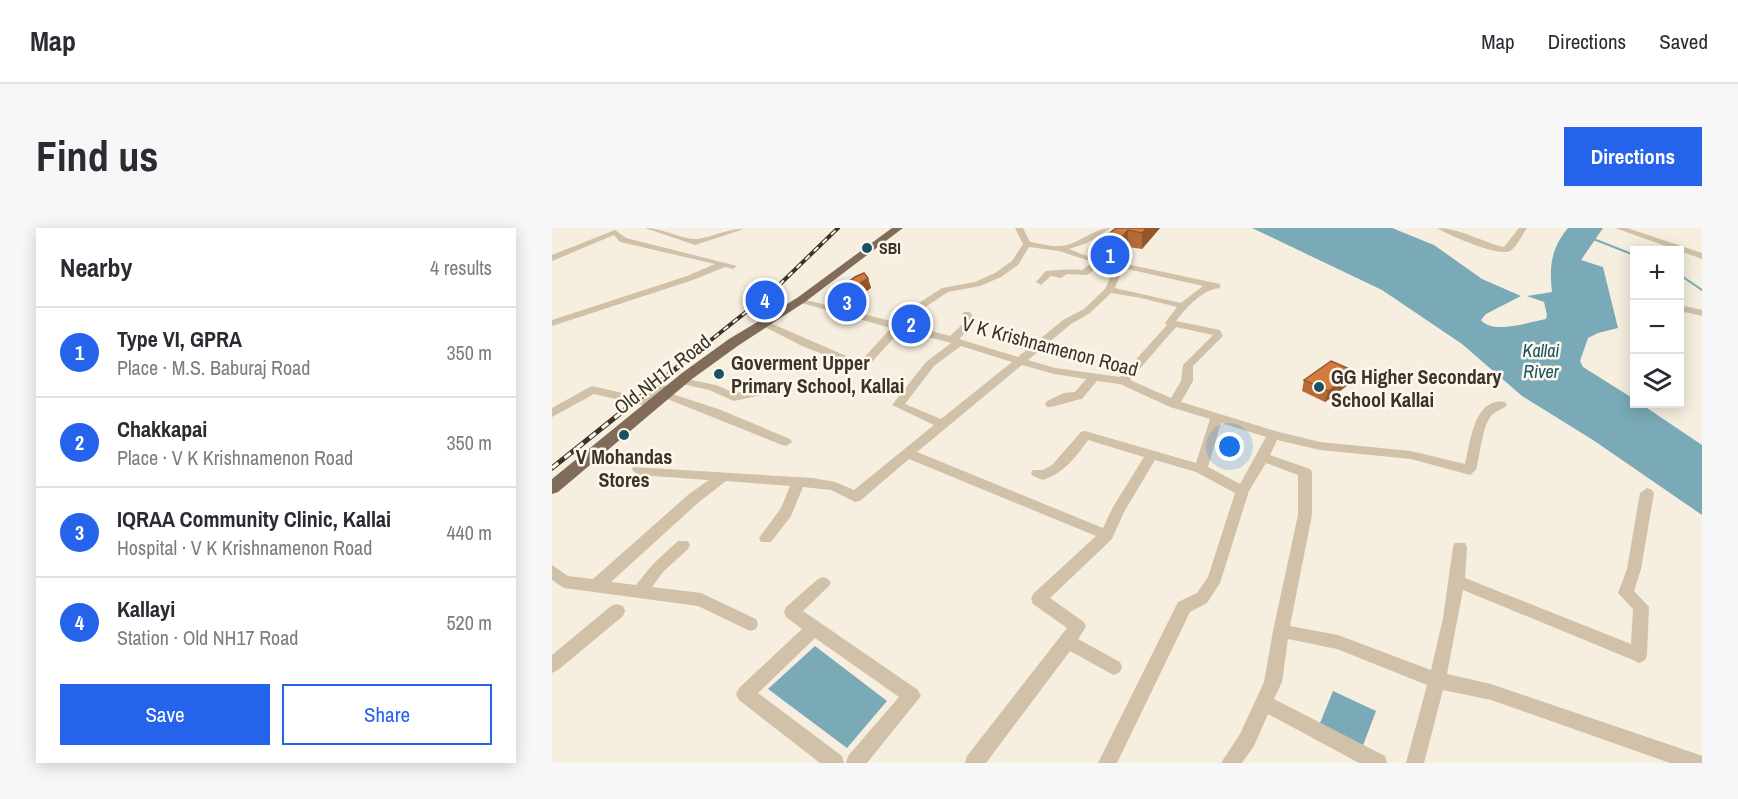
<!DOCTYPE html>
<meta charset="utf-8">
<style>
body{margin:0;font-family:"Archivo Narrow",sans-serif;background:#f7f7f7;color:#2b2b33}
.controls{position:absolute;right:18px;top:18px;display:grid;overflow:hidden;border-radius:0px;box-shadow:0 3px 15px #0003}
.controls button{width:54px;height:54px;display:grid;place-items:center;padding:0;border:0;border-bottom:2px solid #e1e1e2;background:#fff;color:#2b2b33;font:30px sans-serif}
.you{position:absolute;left:678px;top:219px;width:21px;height:21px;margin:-15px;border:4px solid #fff;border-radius:50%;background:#1a73e8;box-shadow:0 0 0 9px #1a73e833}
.badge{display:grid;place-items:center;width:39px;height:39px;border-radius:50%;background:#2563eb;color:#fff;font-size:20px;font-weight:700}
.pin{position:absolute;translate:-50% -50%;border:3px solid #fff;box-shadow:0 2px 6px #0006}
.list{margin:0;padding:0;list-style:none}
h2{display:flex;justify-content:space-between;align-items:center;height:78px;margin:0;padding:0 24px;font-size:26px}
h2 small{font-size:20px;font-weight:400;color:#7c7c81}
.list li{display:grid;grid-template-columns:39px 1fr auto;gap:18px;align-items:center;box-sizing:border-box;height:90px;padding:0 24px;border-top:2px solid #e1e1e2}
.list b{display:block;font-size:22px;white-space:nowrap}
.list p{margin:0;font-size:20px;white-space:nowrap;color:#7c7c81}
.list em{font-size:20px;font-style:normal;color:#7c7c81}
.actions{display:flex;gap:12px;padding:18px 24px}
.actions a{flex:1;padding:14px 0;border:2px solid #2563eb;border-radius:0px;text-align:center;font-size:21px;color:#2563eb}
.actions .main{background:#2563eb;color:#fff}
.icon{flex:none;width:33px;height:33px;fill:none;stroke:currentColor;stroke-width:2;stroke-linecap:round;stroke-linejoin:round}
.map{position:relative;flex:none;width:1150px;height:535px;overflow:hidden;border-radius:0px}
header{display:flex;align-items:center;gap:36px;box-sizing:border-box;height:84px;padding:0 30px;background:#fff;border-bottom:2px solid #e1e1e2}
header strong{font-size:28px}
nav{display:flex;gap:33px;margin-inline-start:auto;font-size:21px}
.intro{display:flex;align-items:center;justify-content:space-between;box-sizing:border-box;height:144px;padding:0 36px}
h1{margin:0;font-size:42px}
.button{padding:15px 27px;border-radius:0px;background:#2563eb;color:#fff;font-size:21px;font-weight:700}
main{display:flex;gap:36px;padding:0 36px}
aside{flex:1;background:#fff;border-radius:0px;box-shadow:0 3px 15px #0003}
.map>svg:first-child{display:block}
.water{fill:#7aaab7}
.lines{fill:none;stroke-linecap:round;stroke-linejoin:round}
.stream{stroke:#7aaab7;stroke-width:2}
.minor{fill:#d0c1a8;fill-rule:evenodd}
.major{fill:#806c59;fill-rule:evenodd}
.rail-far1-casing{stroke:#3c3229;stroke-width:4}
.rail-casing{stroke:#3c3229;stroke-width:5}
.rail-far1{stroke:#fcf8ec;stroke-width:2;stroke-dasharray:6;stroke-linecap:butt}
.rail{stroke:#fcf8ec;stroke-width:3;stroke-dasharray:8;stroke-linecap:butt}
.wall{fill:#b66b36}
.shaded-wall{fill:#94572c}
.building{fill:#d47c3f;stroke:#94572c;stroke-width:1.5}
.poi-dot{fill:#195263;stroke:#fcf8ec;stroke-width:2}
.labels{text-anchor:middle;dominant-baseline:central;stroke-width:5;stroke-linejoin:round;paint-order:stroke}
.far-poi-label{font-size:16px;font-weight:bold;fill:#3c3229;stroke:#fcf8ec;text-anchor:start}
.far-water-label{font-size:18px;font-style:italic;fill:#195263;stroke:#fcf8ec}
.street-label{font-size:20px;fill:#3c3229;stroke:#fcf8ec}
.poi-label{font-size:20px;font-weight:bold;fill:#3c3229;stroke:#fcf8ec;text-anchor:start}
</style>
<header>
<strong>Map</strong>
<nav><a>Map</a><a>Directions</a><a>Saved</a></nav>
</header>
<div class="intro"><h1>Find us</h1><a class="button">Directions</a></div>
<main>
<aside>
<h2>Nearby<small>4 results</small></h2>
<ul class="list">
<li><span class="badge">1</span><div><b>Type VI, GPRA</b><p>Place · M.S. Baburaj Road</p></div><em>350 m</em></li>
<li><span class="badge">2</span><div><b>Chakkapai</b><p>Place · V K Krishnamenon Road</p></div><em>350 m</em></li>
<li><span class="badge">3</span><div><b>IQRAA Community Clinic, Kallai</b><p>Hospital · V K Krishnamenon Road</p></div><em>440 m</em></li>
<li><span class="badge">4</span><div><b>Kallayi</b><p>Station · Old NH17 Road</p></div><em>520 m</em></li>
</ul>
<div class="actions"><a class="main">Save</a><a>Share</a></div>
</aside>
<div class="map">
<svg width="1150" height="535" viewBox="0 0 1150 535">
<rect width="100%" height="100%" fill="#f6efdf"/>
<g class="water">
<path d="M700 0H840L882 17 930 51 969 68 934 86 929 92C941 107 976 94 994 91L995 87 992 74 975 68 1000 64C997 39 999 20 1016 0H1051L1029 32 1051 39 1066 100 1046 105 1036 110 1028 133 1031 139 1082 171V176H1089L1150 217V287L1041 212 970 168 910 116 830 62Z"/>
<polygon points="263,418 335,473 295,520 216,461"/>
<polygon points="781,463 824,483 810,520 768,495"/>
</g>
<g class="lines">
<g class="stream">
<polyline points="1039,10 1082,27"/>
<polyline points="1128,47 1150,62"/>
</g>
<g class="minor">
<path d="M93 0C110 0 132 12 145 11 161 9 177 0 192 1L143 17Z"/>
<path d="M463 0H471L478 14C487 15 499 19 508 18 527 17 540 0 559 0L535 15 517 21 532 27 668 56V60C651 61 635 79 624 93L668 102 671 108 641 138V153L629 174 723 203 768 214 859 223 913 236C918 216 922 168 953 174L955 177C950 182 943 183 939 188 930 199 928 228 924 242L918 247 859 231 768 222 725 212 718 227 758 241 760 244V287L738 398 786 407 879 442 891 390 901 319 903 315H913L915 319 913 350 1079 416 1081 381 1066 365 1075 341 1088 265 1095 260 1100 262 1102 265 1089 341 1082 363 1097 379 1095 427 1093 432 1087 435 1081 432 911 362 895 446 939 456 1145 526 1150 528V535H1118L939 472 891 462 872 535H854L875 457 785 421 736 411 730 454 722 471 833 528 835 535H807L716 486 702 518 690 535H669L688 506 712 454 721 403 746 287V247L714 235 697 263 668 355 655 375 638 384 565 535H546L626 374 645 365 656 349 683 265 644 244 603 232 572 284 560 311 498 370 532 394 534 399 526 411 568 434 570 439 568 444 562 447 556 444 518 423 434 535H413L415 528 515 400 481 376 479 371 481 366 544 308 357 231 308 273 303 274 279 262 251 259 239 288 219 314H209L207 310 229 280 238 258 174 253 147 274 59 354 84 357 101 336 126 313H136L138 317 136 321 111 344 100 359 149 365 204 391 206 396 204 401 198 403 146 378 12 360 0 352V337L16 348 41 351 137 266 157 252 86 247 80 242 81 239 261 250 283 254 302 262 382 197 340 177 374 134 399 115 349 102 318 136 309 141 250 118 207 96 208 94H216L308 134 339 100 246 74V70L339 93 390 60 423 54 443 45 460 33 471 16ZM477 19 507 23 541 34 530 42C517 41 507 42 494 43L484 54 489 57 499 48 509 50 515 46 535 47 550 36 563 39 553 61 532 81 511 92 466 129 407 111 424 93 418 84H412L410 86 414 93 398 108 349 95 396 64 428 58 449 49 466 37ZM571 40 651 58 629 75 563 60ZM559 65 589 70 625 79 613 95 615 97 568 149 503 140 476 132 519 96 538 85ZM624 99 661 107 631 137 629 153 619 170 578 152ZM409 118 460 134 389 191 353 176 382 138ZM470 137 502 146 534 151 523 164 512 165 495 173 493 176 495 179C501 180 521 172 530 171L545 153 568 156 618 179 658 191 644 235 533 203 529 204 500 237 491 242H481L479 245 481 248 491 252C512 245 524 229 536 212L592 229 561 279 551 300 365 224ZM669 195 714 209 688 256 656 239Z"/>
<path d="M885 0C908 0 930 14 952 19L967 0H975C970 7 965 19 958 23 947 29 895 7 885 0Z"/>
<polygon points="1063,0 1075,0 1150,25 1150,31"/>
<polygon points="63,2 74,10 185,38 181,41 173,39 141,52 0,98 0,92 135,48 163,36 68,14 62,7 0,33 0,27"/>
<polygon points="1128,77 1150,82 1150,88 1128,83"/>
<polygon points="130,150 164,157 183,165 229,157 235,160 229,163 182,173 157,162 126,155 126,151"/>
<polygon points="121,157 125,158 125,162 114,164 169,182 238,211 240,214 234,218 230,217 108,168 94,178 42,166 0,189 0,180 36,160 40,158 92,170 107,158"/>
<polygon points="271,349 276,351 279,355 276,359 251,383 366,462 369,468 315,535 294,535 296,528 347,469 263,410 206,465 290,528 292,535 268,535 187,472 184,466 187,460 250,401 234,389 232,384 234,379 266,351"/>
<polygon points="65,376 71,378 73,383 71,388 6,442 0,445 0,427 59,378"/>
</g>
<polygon class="major" points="340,0 351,0 253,74 187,117 140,151 6,264 0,266 0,251 130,145 177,111 245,70"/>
<defs>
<polyline id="rail-far1" points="134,132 224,60 286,0"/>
<polyline id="rail" points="0,240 136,131"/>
</defs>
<use href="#rail-far1" class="rail-far1-casing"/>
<use href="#rail" class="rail-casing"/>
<use href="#rail-far1" class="rail-far1"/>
<use href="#rail" class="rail"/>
</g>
<g class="wall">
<polygon points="564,0 608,0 590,21 576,19 565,30 550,29 549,12"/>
<polygon points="316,50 319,60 294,77 284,75 281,65"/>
<polygon points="804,144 800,154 773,174 750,163 752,152"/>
</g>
<g class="shaded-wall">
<polygon points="595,0 608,0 590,21 590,5"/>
<polygon points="576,2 576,19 565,30 565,14"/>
<polygon points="316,50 319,60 294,77 291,67"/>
<polygon points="804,144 800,154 773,174 776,163"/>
</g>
<g class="building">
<polygon points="564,0 595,0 590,5 576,2 565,14 549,12"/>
<polygon points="312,45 316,50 291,67 281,65 303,49"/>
<polygon points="779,133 804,144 776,163 752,152"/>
</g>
<g class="poi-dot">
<circle cx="315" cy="20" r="6"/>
<circle cx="167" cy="146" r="6"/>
<circle cx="767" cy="159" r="6"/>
<circle cx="72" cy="207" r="6"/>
</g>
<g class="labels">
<g class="far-poi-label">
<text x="327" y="20">SBI</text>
</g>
<g class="far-water-label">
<text x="989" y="122">Kallai<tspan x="989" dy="21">River</tspan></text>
</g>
<g class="street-label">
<text transform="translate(498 118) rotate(15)">V K Krishnamenon Road</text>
<text transform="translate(110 146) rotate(-38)">Old NH17 Road</text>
</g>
<g class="poi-label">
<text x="179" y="134">Goverment Upper<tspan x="179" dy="23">Primary School, Kallai</tspan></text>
<text x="779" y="148">GG Higher Secondary<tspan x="779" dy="23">School Kallai</tspan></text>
<text x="72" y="228" text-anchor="middle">V Mohandas<tspan x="72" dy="23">Stores</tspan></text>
</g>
</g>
</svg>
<div class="controls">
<button>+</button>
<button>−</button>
<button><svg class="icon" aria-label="layers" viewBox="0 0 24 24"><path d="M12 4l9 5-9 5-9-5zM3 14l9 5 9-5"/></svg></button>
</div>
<div class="you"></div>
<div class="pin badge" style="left:558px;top:27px">1</div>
<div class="pin badge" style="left:359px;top:96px">2</div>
<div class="pin badge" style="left:295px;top:74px">3</div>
<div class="pin badge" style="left:213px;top:72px">4</div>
</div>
</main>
